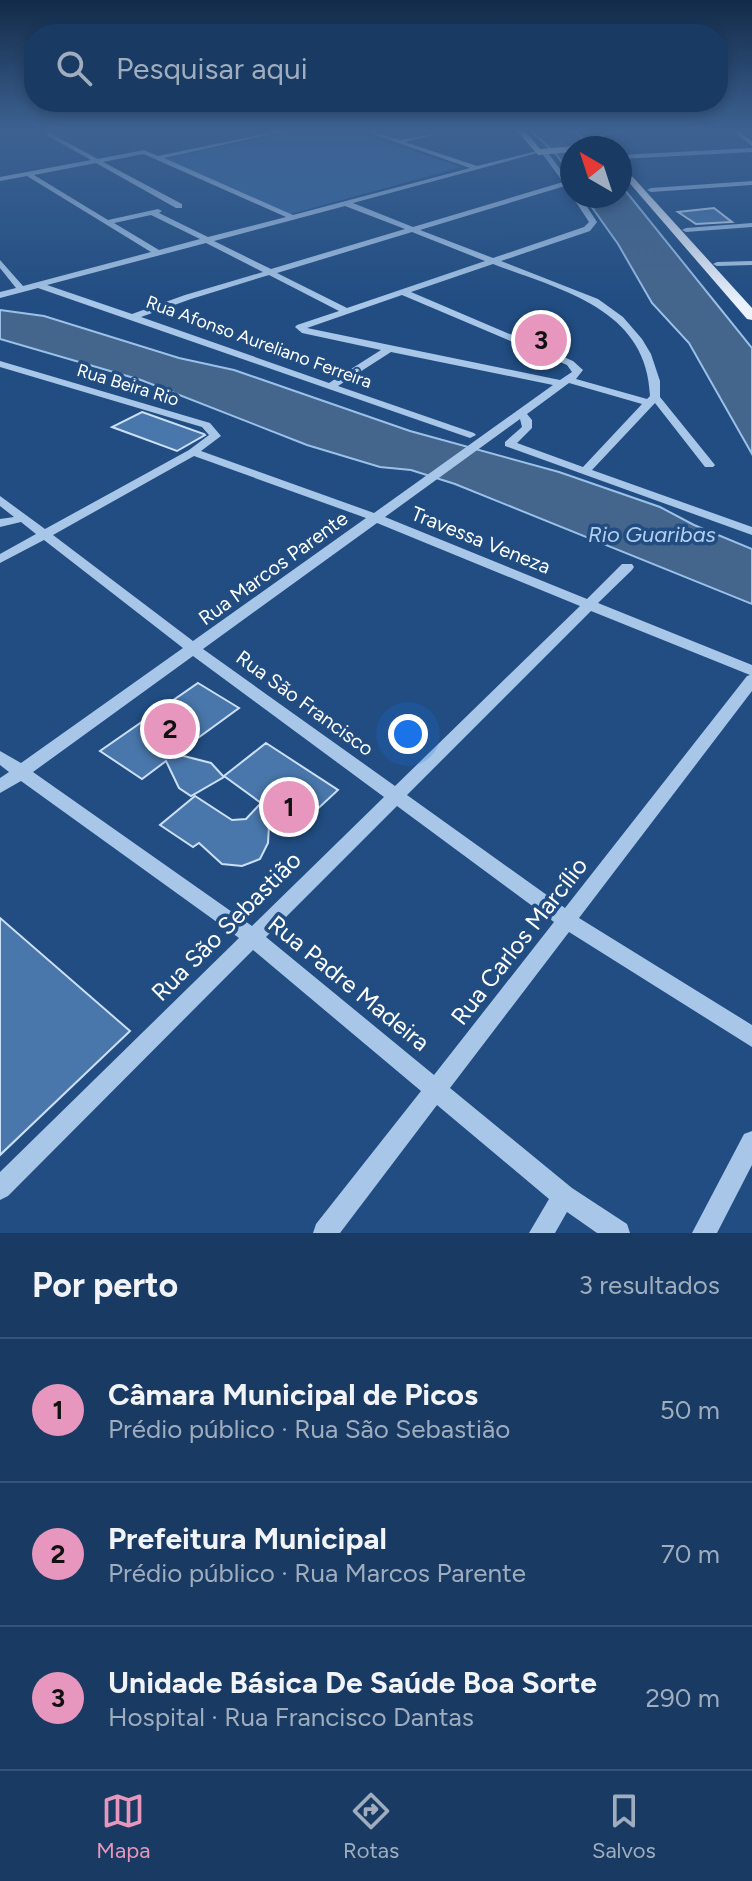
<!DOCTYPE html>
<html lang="pt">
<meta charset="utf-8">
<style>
body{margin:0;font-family:Figtree,sans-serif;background:#224168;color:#f1f3f6}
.compass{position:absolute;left:560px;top:136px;width:72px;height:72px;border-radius:50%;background:#193a62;box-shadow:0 4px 12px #0003;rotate:321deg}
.you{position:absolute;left:408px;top:734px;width:28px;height:28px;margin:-20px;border:6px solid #fff;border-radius:50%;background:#1a73e8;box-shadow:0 0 0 12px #1a73e833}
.badge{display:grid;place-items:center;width:52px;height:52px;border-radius:50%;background:#e797bd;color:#111;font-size:26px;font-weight:700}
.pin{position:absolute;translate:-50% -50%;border:4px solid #fff;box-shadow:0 2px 8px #0006}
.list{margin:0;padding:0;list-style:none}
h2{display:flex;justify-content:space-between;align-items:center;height:104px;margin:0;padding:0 32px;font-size:34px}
h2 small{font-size:26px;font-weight:400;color:#9fadbe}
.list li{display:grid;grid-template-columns:52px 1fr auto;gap:24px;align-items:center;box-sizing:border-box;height:144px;padding:0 32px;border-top:2px solid #375477}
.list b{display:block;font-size:30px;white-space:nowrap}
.list p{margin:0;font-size:26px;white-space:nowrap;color:#9fadbe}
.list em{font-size:26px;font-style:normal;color:#9fadbe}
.icon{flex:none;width:44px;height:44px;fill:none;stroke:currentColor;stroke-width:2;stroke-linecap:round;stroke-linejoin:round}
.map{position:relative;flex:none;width:752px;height:1233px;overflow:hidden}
.search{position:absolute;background:#193a62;box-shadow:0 4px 12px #0003;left:24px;right:24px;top:24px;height:88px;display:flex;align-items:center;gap:20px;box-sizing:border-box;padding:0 28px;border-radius:32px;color:#9fadbe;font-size:30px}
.sheet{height:536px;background:#193a62}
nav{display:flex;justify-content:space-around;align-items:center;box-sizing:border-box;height:112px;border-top:2px solid #375477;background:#193a62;font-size:22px;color:#9fadbe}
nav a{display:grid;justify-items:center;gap:4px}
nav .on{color:#e797bd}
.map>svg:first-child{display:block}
.green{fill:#3567a0}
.water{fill:#45668c;stroke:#9bc1e9;stroke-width:2}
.building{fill:#4977ab;stroke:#cbdff6;stroke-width:2}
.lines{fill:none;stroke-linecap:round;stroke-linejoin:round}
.minor{fill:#a7c6e8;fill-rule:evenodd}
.major{fill:#eaf2fe;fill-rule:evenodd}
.labels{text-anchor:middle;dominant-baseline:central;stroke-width:7;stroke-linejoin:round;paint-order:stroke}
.far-street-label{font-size:18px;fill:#fff;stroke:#214d82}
.street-label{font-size:20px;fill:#fff;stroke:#214d82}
.water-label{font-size:22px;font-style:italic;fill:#b3d0f0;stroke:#214d82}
.near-street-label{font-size:24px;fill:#fff;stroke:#214d82}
</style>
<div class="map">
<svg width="752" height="1233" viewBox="0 0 752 1233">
<rect width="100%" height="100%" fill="#214d82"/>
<polygon class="green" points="292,131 354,131 462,167 291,214 164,159"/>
<g class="water">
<polygon points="531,131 576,131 590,148 572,148 572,178 557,155"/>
<polygon points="620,184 752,348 752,454 689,343 652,303 618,244 584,196 620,196"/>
<polygon points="0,310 44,316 179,358 234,370 410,431 559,472 660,507 694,525 752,549 752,604 455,484 411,470 380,467 307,445 141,380 0,339"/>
</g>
<g class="building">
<polygon points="714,208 732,222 696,224 678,212"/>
<polygon points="142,412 204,434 205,435 177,451 112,427"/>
<polygon points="198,683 239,708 176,754 211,763 224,777 191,796 179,788 166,761 142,779 100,751"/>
<polygon points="266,743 338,790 297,828 270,809 268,843 260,859 242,866 222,864 199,843 193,847 160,825 195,796 232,820 246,819 261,803 224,776"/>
<polygon points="0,918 130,1031 0,1155"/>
</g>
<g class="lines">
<g class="minor">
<path d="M277 131H287L164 158 293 215 470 168 364 131H372L399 140 451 131 405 142 477 166 545 149 572 185V192L565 186 420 230 493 258 584 227 589 222 572 196H580L597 222 590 231 501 261 598 299 623 317 642 339 651 354 660 381V397L715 465 713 467H705L655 403 592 470 752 527V535L505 446V442L522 427 520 419 385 517 587 599 622 564H632L634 567 632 570 598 603 752 665V691L579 918 752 1025V1047L569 932 450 1088 572 1188 627 1224 630 1233H597L567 1212 555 1233H529L549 1199 437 1105 340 1233H313L316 1224 421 1091 253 950 8 1196 0 1200V1172L239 938 21 781 0 793V778L9 772 0 765V751L21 763 183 648 44 540 0 563V554L36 534 21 522 0 527V519L14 517 0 506V496L45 529 189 450 209 435 202 427 0 367V361L210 423 221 436 201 451 374 513 553 385 391 352 338 386 474 433 476 435 470 438 38 288 0 298V292L16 288 0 268V260L23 286 151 252 27 176 0 181V177L91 160 46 135V133H50L98 159 144 150 158 156ZM541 152 563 182 413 227 353 203ZM143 154 155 159 286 217 208 237 159 213 162 211 158 209 108 220 34 175 96 163 176 208H182V204L103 162ZM345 206 405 229 271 269 214 241ZM151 215 200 239 159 250 114 223ZM412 232 485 261 347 308 277 273ZM206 243 263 272 185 295 132 314 47 285ZM493 264C560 290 647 308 650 396L647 399 576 379 583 370 573 361 411 292ZM269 275 339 311 297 325 295 327 302 333 381 350 329 383 141 317 191 299ZM402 295 567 365 572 372 560 380 307 328ZM569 383 642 404 583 467 517 443 532 428V420L527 414ZM194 456 366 518 193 641 53 535ZM377 523 580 606 395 786 203 649ZM591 611 750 675 747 676 565 908 407 795ZM193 656 384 797 252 926 33 772ZM397 806 554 922 434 1075 266 937Z"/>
<polygon points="611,131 620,131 596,139 593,137"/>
<polygon points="732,131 738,131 752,141 752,146"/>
<polygon points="752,148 752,152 620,159 621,155"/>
<polygon points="752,181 752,185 651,192 647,190 651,188"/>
<polygon points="752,223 752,227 686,232 682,230 686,228"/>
<polygon points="752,261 752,265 717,266 713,264 717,262"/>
<polygon points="752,1131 752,1165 717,1233 692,1233 744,1134"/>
</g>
<g class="major">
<polygon points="517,131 525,131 540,149 611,143 616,146 572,148 572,152 538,155"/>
<polygon points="620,163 752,308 752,320 747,319 620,172"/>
</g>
</g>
<linearGradient id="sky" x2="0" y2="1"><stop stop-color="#122a48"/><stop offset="0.43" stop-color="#3d6292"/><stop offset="1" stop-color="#3d6292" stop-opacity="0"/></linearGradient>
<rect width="752" height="303" fill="url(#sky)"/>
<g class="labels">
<g class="far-street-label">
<text transform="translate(259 342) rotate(20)">Rua Afonso Aureliano Ferreira</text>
<text transform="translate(128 385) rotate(17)">Rua Beira Rio</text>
</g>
<g class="street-label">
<text transform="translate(481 540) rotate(22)">Travessa Veneza</text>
<text transform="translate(273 568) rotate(-36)">Rua Marcos Parente</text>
<text transform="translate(305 703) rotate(36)">Rua São Francisco</text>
</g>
<g class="water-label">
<text x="652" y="534">Rio Guaribas</text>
</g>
<g class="near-street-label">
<text transform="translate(226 926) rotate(-45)">Rua São Sebastião</text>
<text transform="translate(519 941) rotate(-52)">Rua Carlos Marcílio</text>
<text transform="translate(349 983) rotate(39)">Rua Padre Madeira</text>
</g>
</g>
</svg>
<svg class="compass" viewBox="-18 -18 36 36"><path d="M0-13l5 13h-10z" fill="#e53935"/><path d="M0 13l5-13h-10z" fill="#9fadbe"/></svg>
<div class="you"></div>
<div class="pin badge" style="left:289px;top:807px">1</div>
<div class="pin badge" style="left:170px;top:729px">2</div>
<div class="pin badge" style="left:541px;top:340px">3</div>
<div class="search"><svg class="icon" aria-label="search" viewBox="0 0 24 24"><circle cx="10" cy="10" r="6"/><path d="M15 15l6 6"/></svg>Pesquisar aqui</div>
</div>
<section class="sheet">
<h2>Por perto<small>3 resultados</small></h2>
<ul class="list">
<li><span class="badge">1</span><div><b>Câmara Municipal de Picos</b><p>Prédio público · Rua São Sebastião</p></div><em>50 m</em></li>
<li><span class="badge">2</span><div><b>Prefeitura Municipal</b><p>Prédio público · Rua Marcos Parente</p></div><em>70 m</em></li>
<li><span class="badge">3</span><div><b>Unidade Básica De Saúde Boa Sorte</b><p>Hospital · Rua Francisco Dantas</p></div><em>290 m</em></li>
</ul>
</section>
<nav>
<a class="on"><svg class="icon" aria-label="map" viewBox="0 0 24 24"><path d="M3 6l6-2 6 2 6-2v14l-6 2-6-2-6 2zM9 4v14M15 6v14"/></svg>Mapa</a>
<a><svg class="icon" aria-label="directions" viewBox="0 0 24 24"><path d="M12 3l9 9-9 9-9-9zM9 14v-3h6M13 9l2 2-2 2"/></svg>Rotas</a>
<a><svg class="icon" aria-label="saved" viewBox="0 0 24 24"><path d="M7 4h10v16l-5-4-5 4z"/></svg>Salvos</a>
</nav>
